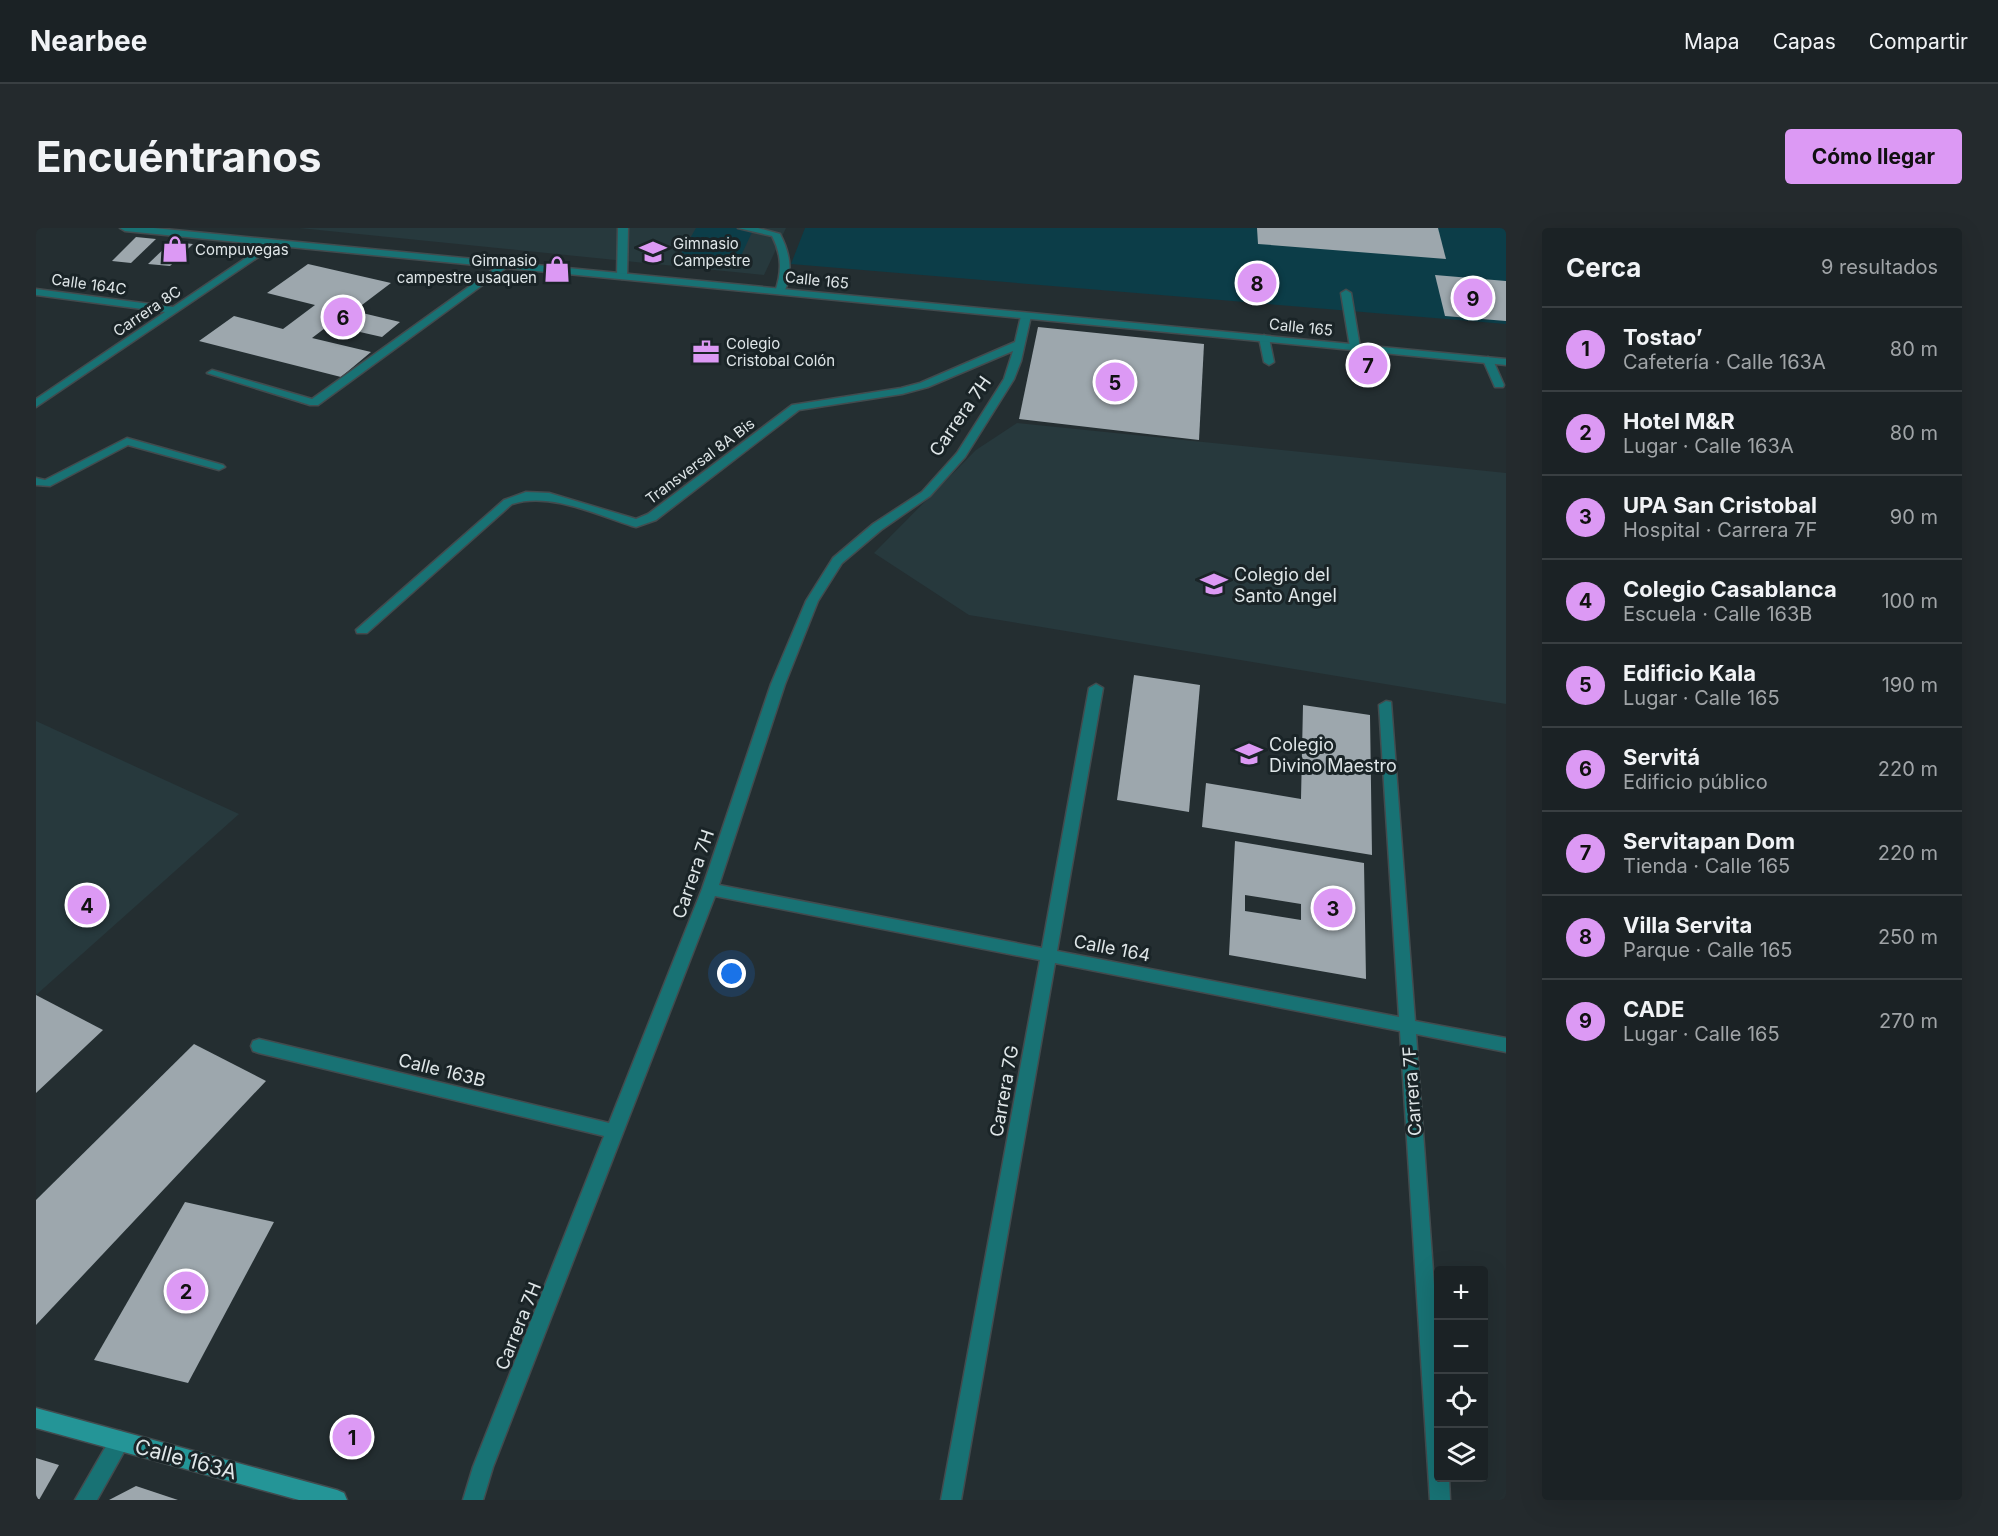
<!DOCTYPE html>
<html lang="es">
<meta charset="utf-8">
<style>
body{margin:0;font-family:Inter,sans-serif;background:#242a2d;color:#f1f3f6}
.controls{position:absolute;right:18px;bottom:18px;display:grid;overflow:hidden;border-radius:6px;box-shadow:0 6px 24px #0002}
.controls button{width:54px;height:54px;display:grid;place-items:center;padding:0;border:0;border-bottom:2px solid #393f42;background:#1b2225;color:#f1f3f6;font:30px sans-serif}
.you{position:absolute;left:696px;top:746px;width:21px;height:21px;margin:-15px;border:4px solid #fff;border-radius:50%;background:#1a73e8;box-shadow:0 0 0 9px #1a73e833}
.badge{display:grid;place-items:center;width:39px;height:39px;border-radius:50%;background:#dc99f4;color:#111;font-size:20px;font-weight:700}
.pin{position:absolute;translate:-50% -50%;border:3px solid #fff;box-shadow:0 2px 6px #0006}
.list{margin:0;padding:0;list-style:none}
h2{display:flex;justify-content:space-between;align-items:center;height:78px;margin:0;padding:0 24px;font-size:26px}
h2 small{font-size:20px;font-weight:400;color:#a0a4a7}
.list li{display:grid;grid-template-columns:39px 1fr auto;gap:18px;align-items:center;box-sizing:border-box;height:84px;padding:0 24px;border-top:2px solid #393f42}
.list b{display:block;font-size:22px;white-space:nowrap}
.list p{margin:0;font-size:20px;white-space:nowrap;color:#a0a4a7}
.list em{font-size:20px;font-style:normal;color:#a0a4a7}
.icon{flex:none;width:33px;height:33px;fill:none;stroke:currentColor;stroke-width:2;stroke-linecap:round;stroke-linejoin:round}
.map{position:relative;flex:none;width:1470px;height:1272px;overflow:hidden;border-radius:6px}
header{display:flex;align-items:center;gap:36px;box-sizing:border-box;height:84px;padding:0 30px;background:#1b2225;border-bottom:2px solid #393f42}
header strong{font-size:28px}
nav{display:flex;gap:33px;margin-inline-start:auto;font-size:21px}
.intro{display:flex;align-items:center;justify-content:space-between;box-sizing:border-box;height:144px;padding:0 36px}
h1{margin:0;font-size:42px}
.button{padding:15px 27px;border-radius:6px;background:#dc99f4;color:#111;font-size:21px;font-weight:700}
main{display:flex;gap:36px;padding:0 36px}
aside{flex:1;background:#1b2225;border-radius:6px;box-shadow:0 6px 24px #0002}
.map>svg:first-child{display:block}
.built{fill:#27393d}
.green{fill:#0c3d48}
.building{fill:#9da7ad;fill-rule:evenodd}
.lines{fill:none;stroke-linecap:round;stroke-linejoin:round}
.service-casing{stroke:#424b4e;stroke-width:3}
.minor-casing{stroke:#424b4e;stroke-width:3}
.tertiary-casing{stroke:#424b4e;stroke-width:3}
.secondary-casing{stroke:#424b4e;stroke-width:3}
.service{fill:#187274;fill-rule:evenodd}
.minor{fill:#187274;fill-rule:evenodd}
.tertiary{fill:#187274;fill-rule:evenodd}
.secondary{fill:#249597;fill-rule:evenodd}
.labels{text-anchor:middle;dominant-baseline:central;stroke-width:6;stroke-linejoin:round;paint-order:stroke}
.far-poi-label{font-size:15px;fill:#dfe6e8;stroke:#1a2427;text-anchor:start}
.far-street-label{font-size:15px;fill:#dfe6e8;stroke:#1a2427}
.street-label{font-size:18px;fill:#dfe6e8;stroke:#1a2427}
.poi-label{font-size:18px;fill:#dfe6e8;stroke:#1a2427;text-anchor:start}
.near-street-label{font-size:21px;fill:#dfe6e8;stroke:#1a2427}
</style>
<header>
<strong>Nearbee</strong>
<nav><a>Mapa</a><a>Capas</a><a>Compartir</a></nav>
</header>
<div class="intro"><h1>Encuéntranos</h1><a class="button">Cómo llegar</a></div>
<main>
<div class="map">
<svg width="1470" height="1272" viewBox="0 0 1470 1272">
<rect width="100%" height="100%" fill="#242e31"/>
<g class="built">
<polygon points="263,0 750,0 728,47"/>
<polygon points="981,195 1470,245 1470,476 933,387 838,325 940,222"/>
<polygon points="0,493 203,586 0,767"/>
</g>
<g class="green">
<polygon points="660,0 718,0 703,32 645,26"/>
<polygon points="769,0 1470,0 1470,96 755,36"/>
</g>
<g class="building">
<polygon points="1221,0 1402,0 1410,31 1222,16"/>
<polygon points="100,9 120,11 95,35 76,33"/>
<polygon points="135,14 157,16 134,38 112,36"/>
<polygon points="272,36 355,55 318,83 364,94 346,109 293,97 276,110 335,124 305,149 163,113 198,88 247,101 279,77 231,65"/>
<polygon points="1399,47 1470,53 1470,93 1409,88"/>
<polygon points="1002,99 1168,116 1163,212 983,191"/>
<polygon points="1098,447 1164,457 1153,584 1081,572"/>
<polygon points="1267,477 1334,487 1336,627 1166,599 1170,555 1265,571"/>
<path d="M1199 613 1328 635 1330 751 1193 727ZM1209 667 1265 676V692L1209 683Z"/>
<polygon points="0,767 67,802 0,865"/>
<polygon points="158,816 230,853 0,1097 0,972"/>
<polygon points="149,974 238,994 152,1155 58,1132"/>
<polygon points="0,1230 23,1237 3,1272 0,1272"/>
<polygon points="100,1258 142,1272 73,1272"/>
</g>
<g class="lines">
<defs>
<g id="service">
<polygon points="582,0 592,0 591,48 586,51 581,48"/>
<path d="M702 0H722L744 6C754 25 758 46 747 66L739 64C746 44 746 27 736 8Z"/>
<polygon points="466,35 474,37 282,177 274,177 171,145 176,142 276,171"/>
<polygon points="1310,62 1315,65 1324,119 1319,122 1314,119 1305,65"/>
<polygon points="1228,107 1233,110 1238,134 1233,137 1228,134 1223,110"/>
<polygon points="1452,129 1457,132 1468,157 1467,159 1459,159 1458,157 1447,132"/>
</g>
<g id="minor">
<polygon points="235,13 243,15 0,179 0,171 129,84 0,67 0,61 137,79"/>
<path d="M990 85 995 88 985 133 978 151 929 229 894 268 845 302 806 335 782 373 749 456 683 657 1006 720 1053 460 1060 456 1067 460 1021 723 1363 789 1343 477 1350 473 1355 474 1379 793 1470 810V824L1380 806 1402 1113V1250H1413L1414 1272H1394L1364 803 1019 735 925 1272H905L1004 732 679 668 457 1239 447 1272H427L437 1239 568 908 223 825 217 823 215 818 217 813 223 811 573 895 666 661 735 456 770 373 797 330 837 296 886 264 921 225 968 151 977 123 892 159 866 166 763 182 620 292 600 299 596 298C559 286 514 264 476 276L331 405H321L320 402 468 272 490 264 513 265 600 291 612 286 756 177 865 160 884 155 979 114 985 88Z"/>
<polygon points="91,210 187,237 189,239 183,242 92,217 14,258 0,257 0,250 9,252"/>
<polygon points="84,1203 91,1206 94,1213 61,1272 39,1272 77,1206"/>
</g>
<polygon id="tertiary" points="84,0 118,0 1470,131 1470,137 89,3"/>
<polygon id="secondary" points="0,1180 301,1262 308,1265 311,1272 263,1272 0,1200"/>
</defs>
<use href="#service" class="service-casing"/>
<use href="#minor" class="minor-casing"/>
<use href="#tertiary" class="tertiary-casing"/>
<use href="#secondary" class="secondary-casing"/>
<use href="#service" class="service"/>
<use href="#minor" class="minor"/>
<use href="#tertiary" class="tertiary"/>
<use href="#secondary" class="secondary"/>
</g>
<defs>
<symbol id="shop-bare" viewBox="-9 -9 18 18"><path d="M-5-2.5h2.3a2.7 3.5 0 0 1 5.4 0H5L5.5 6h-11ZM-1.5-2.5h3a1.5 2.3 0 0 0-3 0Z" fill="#dc99f4" stroke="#1a2427" stroke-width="2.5" paint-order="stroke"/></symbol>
<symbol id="school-bare" viewBox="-9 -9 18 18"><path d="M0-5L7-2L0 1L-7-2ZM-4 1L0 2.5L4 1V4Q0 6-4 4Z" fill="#dc99f4" stroke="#1a2427" stroke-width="2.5" paint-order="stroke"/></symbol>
<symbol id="office-bare" viewBox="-9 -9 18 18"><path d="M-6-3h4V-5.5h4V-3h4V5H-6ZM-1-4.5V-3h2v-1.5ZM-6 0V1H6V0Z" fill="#dc99f4" stroke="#1a2427" stroke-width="2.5" paint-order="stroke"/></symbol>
</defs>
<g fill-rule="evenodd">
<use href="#shop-bare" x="120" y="2" width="38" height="38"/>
<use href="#school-bare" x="598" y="5" width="38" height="38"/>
<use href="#shop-bare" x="502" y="22" width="38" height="38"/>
<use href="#office-bare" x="651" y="105" width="38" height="38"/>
<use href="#school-bare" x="1159" y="337" width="38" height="38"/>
<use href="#school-bare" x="1194" y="507" width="38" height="38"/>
</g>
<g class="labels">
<g class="far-poi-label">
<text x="637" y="15">Gimnasio<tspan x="637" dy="17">Campestre</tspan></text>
<text x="159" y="21">Compuvegas</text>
<text x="501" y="32" text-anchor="end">Gimnasio<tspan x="501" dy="17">campestre usaquen</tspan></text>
<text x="690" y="115">Colegio<tspan x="690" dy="17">Cristobal Colón</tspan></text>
</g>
<g class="far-street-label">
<text transform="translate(781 52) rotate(6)">Calle 165</text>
<text transform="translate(53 56) rotate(8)">Calle 164C</text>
<text transform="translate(111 83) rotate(-34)">Carrera 8C</text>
<text transform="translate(1265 99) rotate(6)">Calle 165</text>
<text transform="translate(664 233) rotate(-37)">Transversal 8A Bis</text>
</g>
<g class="street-label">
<text transform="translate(924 188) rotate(-55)">Carrera 7H</text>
<text transform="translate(657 646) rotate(-71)">Carrera 7H</text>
<text transform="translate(1076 720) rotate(11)">Calle 164</text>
<text transform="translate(406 842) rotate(14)">Calle 163B</text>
<text transform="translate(968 863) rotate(-80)">Carrera 7G</text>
<text transform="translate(1376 863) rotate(-94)">Carrera 7F</text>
<text transform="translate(482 1098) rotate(-68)">Carrera 7H</text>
</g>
<g class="poi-label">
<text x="1198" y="346">Colegio del<tspan x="1198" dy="21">Santo Angel</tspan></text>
<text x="1233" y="516">Colegio<tspan x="1233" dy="21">Divino Maestro</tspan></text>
</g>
<g class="near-street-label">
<text transform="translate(150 1231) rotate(15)">Calle 163A</text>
</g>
</g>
</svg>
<div class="controls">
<button>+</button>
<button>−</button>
<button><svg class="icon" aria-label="locate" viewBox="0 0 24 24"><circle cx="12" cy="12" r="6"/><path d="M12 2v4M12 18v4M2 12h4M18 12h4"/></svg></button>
<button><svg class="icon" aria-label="layers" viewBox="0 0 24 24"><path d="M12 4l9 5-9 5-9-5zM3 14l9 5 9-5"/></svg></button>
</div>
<div class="you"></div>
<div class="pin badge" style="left:316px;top:1209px">1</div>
<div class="pin badge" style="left:150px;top:1063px">2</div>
<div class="pin badge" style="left:1297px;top:680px">3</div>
<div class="pin badge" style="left:51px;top:677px">4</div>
<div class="pin badge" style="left:1079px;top:154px">5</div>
<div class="pin badge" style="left:307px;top:89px">6</div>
<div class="pin badge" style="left:1332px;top:137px">7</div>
<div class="pin badge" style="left:1221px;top:55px">8</div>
<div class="pin badge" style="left:1437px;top:70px">9</div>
</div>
<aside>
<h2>Cerca<small>9 resultados</small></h2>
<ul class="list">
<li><span class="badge">1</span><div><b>Tostao’</b><p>Cafetería · Calle 163A</p></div><em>80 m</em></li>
<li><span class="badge">2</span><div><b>Hotel M&amp;R</b><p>Lugar · Calle 163A</p></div><em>80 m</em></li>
<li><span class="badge">3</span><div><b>UPA San Cristobal</b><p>Hospital · Carrera 7F</p></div><em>90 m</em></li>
<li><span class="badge">4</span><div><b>Colegio Casablanca</b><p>Escuela · Calle 163B</p></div><em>100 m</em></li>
<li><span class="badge">5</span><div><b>Edificio Kala</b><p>Lugar · Calle 165</p></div><em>190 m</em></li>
<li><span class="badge">6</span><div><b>Servitá</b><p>Edificio público</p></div><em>220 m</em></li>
<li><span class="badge">7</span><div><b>Servitapan Dom</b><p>Tienda · Calle 165</p></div><em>220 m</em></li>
<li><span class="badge">8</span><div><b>Villa Servita</b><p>Parque · Calle 165</p></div><em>250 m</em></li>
<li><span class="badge">9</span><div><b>CADE</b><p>Lugar · Calle 165</p></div><em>270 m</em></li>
</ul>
</aside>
</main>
